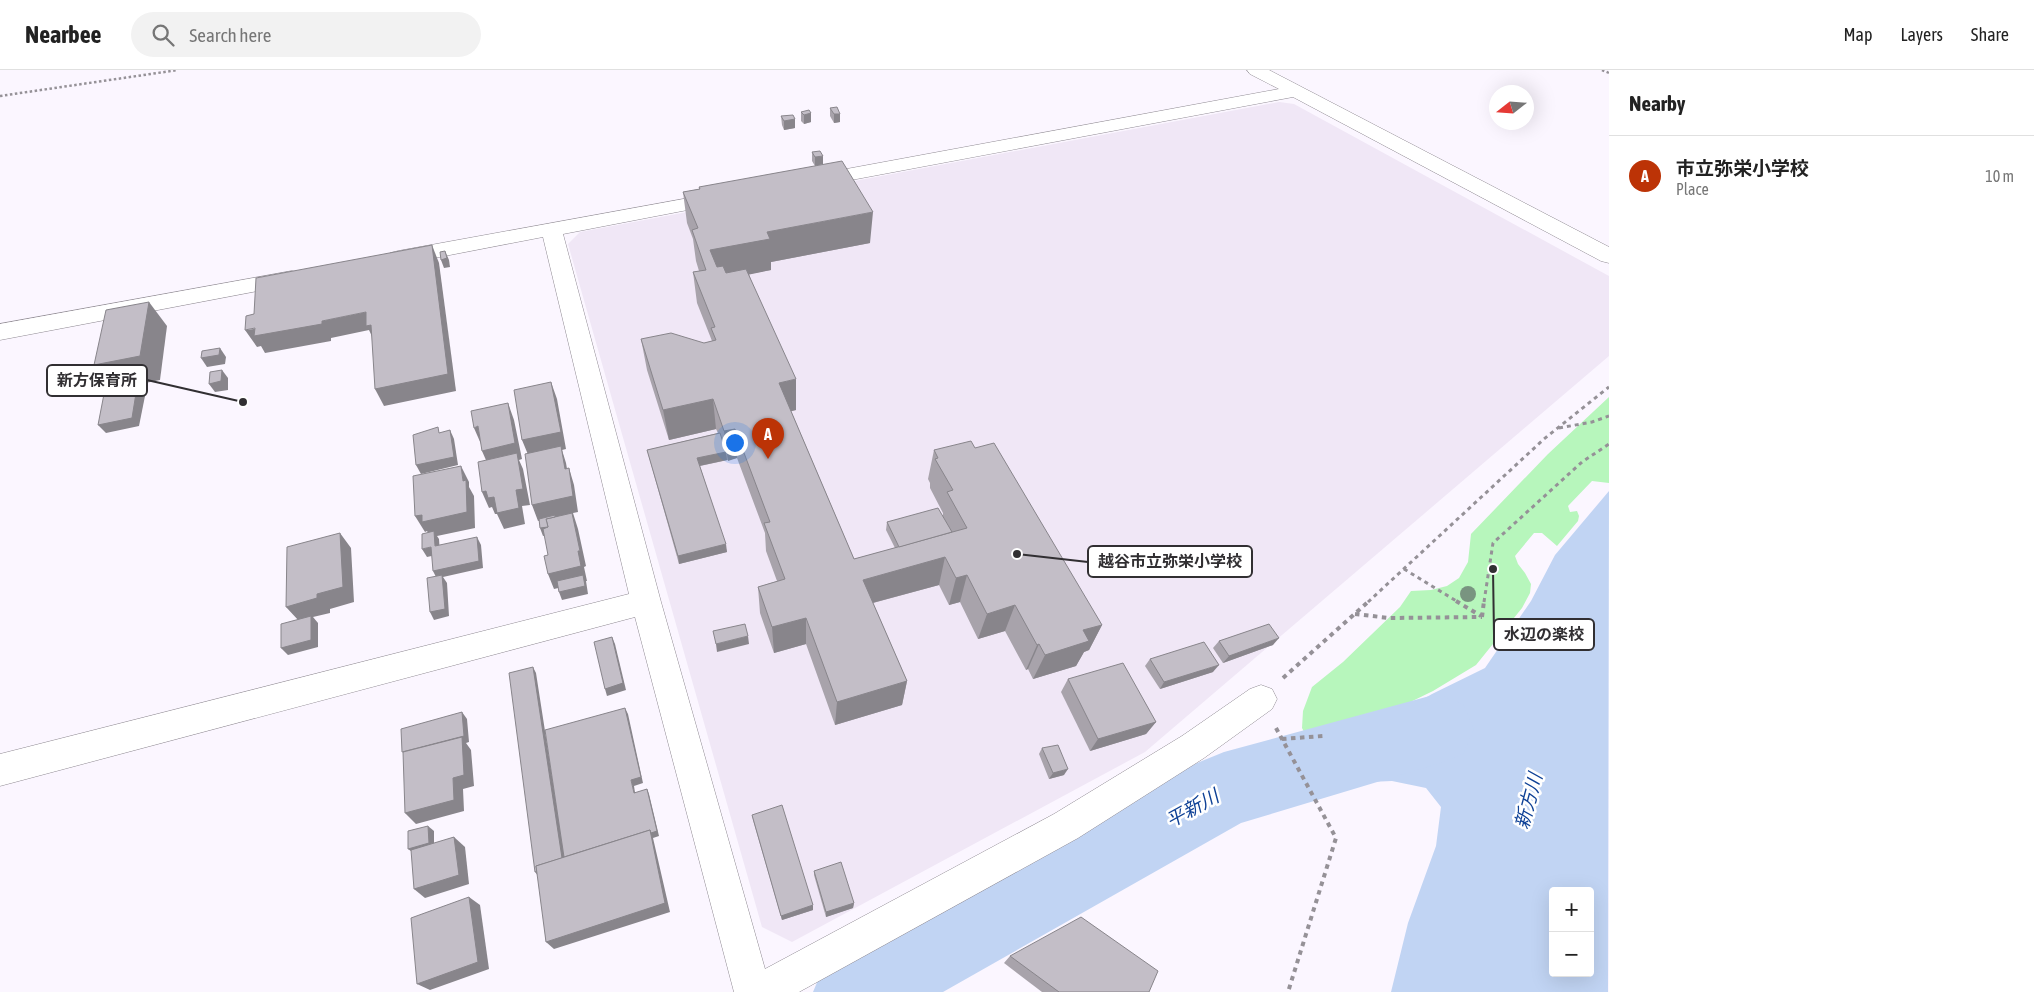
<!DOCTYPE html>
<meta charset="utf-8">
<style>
body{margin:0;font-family:"Asap Condensed","Noto Sans JP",sans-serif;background:#f2f2f2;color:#222}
.controls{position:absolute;right:15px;bottom:15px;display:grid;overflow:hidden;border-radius:5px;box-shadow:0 5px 20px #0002}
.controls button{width:45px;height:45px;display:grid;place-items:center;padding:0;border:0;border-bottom:1px solid #e0e0e0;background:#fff;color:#222;font:25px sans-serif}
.compass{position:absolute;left:1489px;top:15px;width:45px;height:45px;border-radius:50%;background:#fff;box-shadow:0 5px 20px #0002;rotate:253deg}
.you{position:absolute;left:734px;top:372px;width:18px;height:18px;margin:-12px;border:4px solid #fff;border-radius:50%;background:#1a73e8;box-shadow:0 0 0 8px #1a73e833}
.badge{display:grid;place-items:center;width:32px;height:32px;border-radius:50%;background:#bc3306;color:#fff;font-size:16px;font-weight:700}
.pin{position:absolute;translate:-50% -41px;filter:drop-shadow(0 1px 2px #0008)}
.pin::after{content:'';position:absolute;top:26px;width:18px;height:15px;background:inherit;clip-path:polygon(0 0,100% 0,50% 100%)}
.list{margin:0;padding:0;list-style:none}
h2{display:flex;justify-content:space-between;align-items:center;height:65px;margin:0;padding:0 20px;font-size:21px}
h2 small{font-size:16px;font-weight:400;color:#767676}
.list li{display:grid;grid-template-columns:32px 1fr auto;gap:15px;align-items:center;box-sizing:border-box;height:80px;padding:0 20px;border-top:1px solid #e0e0e0}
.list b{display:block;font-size:19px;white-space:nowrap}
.list p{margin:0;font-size:16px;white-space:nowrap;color:#767676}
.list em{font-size:16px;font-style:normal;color:#767676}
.icon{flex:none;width:28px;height:28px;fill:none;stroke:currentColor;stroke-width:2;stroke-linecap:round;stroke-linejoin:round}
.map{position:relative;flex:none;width:1609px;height:922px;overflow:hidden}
header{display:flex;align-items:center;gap:30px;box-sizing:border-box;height:70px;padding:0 25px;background:#fff;border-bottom:1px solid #e0e0e0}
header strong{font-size:24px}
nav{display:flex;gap:28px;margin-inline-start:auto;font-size:18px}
.search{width:350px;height:45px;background:#f2f2f2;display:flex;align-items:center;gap:12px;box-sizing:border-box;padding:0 18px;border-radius:28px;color:#767676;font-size:19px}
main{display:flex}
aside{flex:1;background:#fff}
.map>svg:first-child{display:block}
.built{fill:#f0e7f6}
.green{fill:#b7f6bc}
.water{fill:#c1d4f3;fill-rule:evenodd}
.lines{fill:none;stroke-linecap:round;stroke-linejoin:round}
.river{fill:#c1d4f3;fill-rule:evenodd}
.minor-casing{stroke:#8f8a92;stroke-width:1}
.path-far2{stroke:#959197;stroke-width:2.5;stroke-dasharray:2.5 2.5;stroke-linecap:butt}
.path-far1{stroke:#959197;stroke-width:3;stroke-dasharray:4 4;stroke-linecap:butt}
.path{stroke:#959197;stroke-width:4;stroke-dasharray:4.5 4.5;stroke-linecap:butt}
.minor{fill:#fff;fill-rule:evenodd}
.tree{fill:#799480}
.wall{fill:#a8a3ab}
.shaded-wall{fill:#88858b}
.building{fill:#c3bec7;stroke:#88858b}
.labels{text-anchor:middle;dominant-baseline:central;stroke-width:5;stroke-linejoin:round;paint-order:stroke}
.near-water-label{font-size:19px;font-style:italic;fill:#0e4196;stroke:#fff}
.leader{fill:none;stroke:#312f32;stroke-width:2}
.callout-dot{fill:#312f32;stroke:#fff;stroke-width:2}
.callout{fill:#fff;stroke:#312f32;stroke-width:2}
.callout-label{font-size:16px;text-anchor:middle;font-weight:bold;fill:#312f32}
</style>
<header>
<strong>Nearbee</strong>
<div class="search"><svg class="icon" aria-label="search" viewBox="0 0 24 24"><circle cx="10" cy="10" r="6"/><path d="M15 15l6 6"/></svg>Search here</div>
<nav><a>Map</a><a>Layers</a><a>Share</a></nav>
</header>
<main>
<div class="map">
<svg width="1609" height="922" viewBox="0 0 1609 922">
<rect width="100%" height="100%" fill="#fbf6ff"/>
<polygon class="built" points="1279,32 1294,34 1609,206 1609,286 1145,682 792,872 762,857 568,174 580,162"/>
<polygon class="green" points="1609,327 1609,413 1592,411 1568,436 1570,442 1577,441 1579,446 1578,451 1557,476 1542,463 1534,463 1515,486 1518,494 1525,503 1531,514 1530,523 1522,538 1476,595 1433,621 1326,673 1311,675 1302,658 1303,641 1312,617 1343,592 1400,537 1411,521 1431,520 1447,516 1459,508 1468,492 1471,464 1548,384"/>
<path class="water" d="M1609 421 1608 922H1391L1408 853 1436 776 1441 737 1426 718 1392 711 1369 712 1348 673 1432 624 1485 598 1531 531 1555 485ZM1553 821H1590V903H1553Z"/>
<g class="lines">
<polygon class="river" points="1437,624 1463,634 1474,659 1463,684 1437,694 1241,753 943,922 813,922 826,891 1197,693 1224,682"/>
<defs>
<g id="minor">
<polygon points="1247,0 1269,0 1609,177 1609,193 1601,191 1293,27 814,117 807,115 804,111 807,107 814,105 1279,19 1250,4"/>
<polygon points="722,122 729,124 732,128 729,132 563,164 661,532 765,899 1054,744 1182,666 1250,619 1261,615 1272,619 1277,629 1272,639 1204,688 1078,768 799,922 734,922 635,547 0,716 0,684 629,524 543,167 398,195 390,193 387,188 390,183 398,181"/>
<polygon points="292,201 300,203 303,208 300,213 0,270 0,254"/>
</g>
</defs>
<use href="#minor" class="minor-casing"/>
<g class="path-far2">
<polyline points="1602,0 1609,3"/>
<polyline points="0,26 178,0"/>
</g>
<g class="path-far1">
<polyline points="1559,358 1592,352 1609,346"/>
<polyline points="1404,499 1458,532"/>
<polyline points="1368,532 1544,369 1609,317"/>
<polyline points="1484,532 1493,473 1582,392 1609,374"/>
</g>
<g class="path">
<polyline points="1456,531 1481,546"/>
<polyline points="1355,544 1389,548 1482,547"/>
<polyline points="1482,547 1484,531"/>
<polyline points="1283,608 1369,531"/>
<polyline points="1276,658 1336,768 1288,922"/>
<polyline points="1282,669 1323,666"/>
</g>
<use href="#minor" class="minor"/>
</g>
<circle class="tree" cx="1468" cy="524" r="8"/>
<g class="wall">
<polygon points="830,38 840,52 834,53 830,46"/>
<polygon points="801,42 811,43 811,52 804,54 801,51"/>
<polygon points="781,46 795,49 795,58 784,60 782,55"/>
<polygon points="812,82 823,94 815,96 812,91"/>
<polygon points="699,117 870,173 771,192 771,200 749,204 796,340 791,341 854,489 895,478 886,460 887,452 943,445 943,443 930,418 930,413 928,409 934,380 975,378 1102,555 1089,580 1084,582 1076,596 1033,609 1028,599 1026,600 1005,561 978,569 960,532 949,535 939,515 873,533 907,611 902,635 835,655 806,574 774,583 760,543 758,517 777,511 766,481 765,463 737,388 700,396 727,482 679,494 647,380 718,363 716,359 669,370 647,300 641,269 704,273 712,271 697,233 693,202 699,201 696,191 693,169 687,153 683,122 699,119"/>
<polygon points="1219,571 1273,575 1223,593 1213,578"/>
<polygon points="1150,589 1213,602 1160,619 1145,596"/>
<polygon points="1068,609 1156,652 1146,664 1090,681 1061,622"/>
<polygon points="1042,678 1064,705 1049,709 1039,684"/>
<polygon points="752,745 813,840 782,850 753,750"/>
<polygon points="814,801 854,833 853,838 826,847 814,805"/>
<polygon points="1010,886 1149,922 1042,922 1004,893"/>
</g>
<g class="shaded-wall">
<polygon points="811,43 811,52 804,54 804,45"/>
<polygon points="834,44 840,44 840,52 834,53"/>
<polygon points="795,49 795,58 784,60 784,51"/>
<polygon points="823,86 823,94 815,96 815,87"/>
<polygon points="873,142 870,173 771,192 771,200 713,212 710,180 767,162"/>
<polygon points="432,175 439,193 456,321 384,336 375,319"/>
<polygon points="445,181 449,190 450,197 444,198 441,190"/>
<polygon points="149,232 167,256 160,310 116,319 94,295"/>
<polygon points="366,242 375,259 375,273 369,260 331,268 331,271 265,283 261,276 257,277 245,260 322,251"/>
<polygon points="220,278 226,287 225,294 207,297 201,288"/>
<polygon points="222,300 228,308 228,320 215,322 209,314"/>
<polygon points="796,309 796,340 780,344 779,313"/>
<polygon points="551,312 557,329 566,379 562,380 566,393 570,416 529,387 522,370"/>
<polygon points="137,317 145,326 139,356 106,363 98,355"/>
<polygon points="713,329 716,359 669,370 663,340"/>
<polygon points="508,333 514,350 522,389 519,390 523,399 530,435 522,436 525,454 504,459 497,444 495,444 492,437 489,438 482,422 489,397 482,381"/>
<polygon points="478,356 481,374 474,358"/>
<polygon points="735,359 737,388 728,391 724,361"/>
<polygon points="450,360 454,369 458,395 421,404 416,395"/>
<polygon points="726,382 727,390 699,396 697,388"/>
<polygon points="461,396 469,412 469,417 474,426 475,458 437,466 439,469 440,484 427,461 425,462 415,446 463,411"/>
<polygon points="569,398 574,415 578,442 573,443 578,459 586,496 584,497 587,511 586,511 588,524 562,530 559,522 584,512 554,519 548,504 559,463 543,466 540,458 555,447 538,451 532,435"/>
<polygon points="340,463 351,478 354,532 330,539 330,543 313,547 318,553 318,577 288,585 281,578 299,551 286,537 317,524"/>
<polygon points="477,467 481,475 483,498 443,507 447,513 449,546 434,550 430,542 437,509 433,501"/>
<polygon points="726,474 727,482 679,494 678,486"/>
<polygon points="431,477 436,485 427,487 422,479"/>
<polygon points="945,487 939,515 861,536 863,510"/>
<polygon points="967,505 960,532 949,535 956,508"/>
<polygon points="1015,535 1005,561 978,569 987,544"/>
<polygon points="806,548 806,574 774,583 772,557"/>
<polygon points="1102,555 1089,580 1084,582 1076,596 1033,609 1045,585 1083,560"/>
<polygon points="748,566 749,574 717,582 716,574"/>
<polygon points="612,567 615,574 626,620 607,626 605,619"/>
<polygon points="1279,568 1273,575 1223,593 1229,586"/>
<polygon points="1039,574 1028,599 1026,600 1037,575"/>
<polygon points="1219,595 1213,602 1160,619 1164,612"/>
<polygon points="533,597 536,603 565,790 647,719 649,724 659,766 653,768 670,842 554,879 546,872 539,807 535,802"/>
<polygon points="907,611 902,635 835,655 837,632"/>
<polygon points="625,638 628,644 643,713 634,716 636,729 634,723 631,710"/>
<polygon points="462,642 467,649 469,672 466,673 471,680 474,716 463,719 464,741 416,754 405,743 453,708 408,688"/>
<polygon points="1156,652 1146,664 1090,681 1098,669"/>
<polygon points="1068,699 1064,705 1049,709 1053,703"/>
<polygon points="428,756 434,761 434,779 415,784 408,779"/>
<polygon points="454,767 465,777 469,814 425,828 414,819"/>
<polygon points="469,827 480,835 489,899 430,920 417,914"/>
<polygon points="854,833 853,838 826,847 826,842"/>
<polygon points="813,835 813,840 782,850 781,846"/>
</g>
<g class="building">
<polygon points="837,37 840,44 834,44 830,38"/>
<polygon points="809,40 811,43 804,45 801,42"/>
<polygon points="793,45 795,49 784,51 781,46"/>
<polygon points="820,81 823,86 815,87 812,82"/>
<polygon points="842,91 873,142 767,162 770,169 710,180 717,197 723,196 726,203 746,199 796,309 779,313 854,489 967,458 947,422 953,420 935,389 938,388 934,380 971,371 975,378 994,373 1102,555 1083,560 1089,571 1045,585 1039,574 1037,575 1015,535 987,544 967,505 956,508 945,487 863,510 907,611 837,632 806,548 772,557 758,517 785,509 764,453 770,452 735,359 724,361 713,329 663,340 641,269 671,263 704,273 716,270 711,258 715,257 693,202 706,200 692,160 698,158 683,122 700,119 699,117"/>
<polygon points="432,175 448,304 375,319 371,255 366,256 366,242 322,251 322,254 254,266 255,258 245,260 246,246 254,244 256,208"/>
<polygon points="445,181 447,188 441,190 440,182"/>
<polygon points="149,232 140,286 94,295 106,240"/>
<polygon points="220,278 219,285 201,288 202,281"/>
<polygon points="222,300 221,311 209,314 210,302"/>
<polygon points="551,312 561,362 522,370 514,320"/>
<polygon points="137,317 132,348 98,355 104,324"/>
<polygon points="508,333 515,373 482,381 478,356 474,358 471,341"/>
<polygon points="438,357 439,363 450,360 454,387 416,395 413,365"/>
<polygon points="720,363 726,382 697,388 726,474 678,486 647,380"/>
<polygon points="561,376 565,399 569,398 573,426 532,435 525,384"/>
<polygon points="517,383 523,419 516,420 519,438 497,443 494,427 488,428 486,421 482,422 478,392"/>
<polygon points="461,396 463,411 466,410 467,442 422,452 422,445 415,446 413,406"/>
<polygon points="938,438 952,462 899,477 887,452"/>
<polygon points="572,443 580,481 578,481 581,496 548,504 544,486 548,485 543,459 548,457 546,449"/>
<polygon points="555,445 555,447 546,449 548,457 540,458 539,449"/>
<polygon points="434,461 435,476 477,467 479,491 433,501 431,477 422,479 422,464"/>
<polygon points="340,463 343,517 317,524 317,528 286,537 287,477"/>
<polygon points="442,505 445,539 430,542 427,508"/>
<polygon points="583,505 585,516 559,522 557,511"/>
<polygon points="311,546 311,570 281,578 281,554"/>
<polygon points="745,554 748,566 716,574 713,561"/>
<polygon points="1269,554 1279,568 1229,586 1219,571"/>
<polygon points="612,567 623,613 605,619 594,572"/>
<polygon points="1204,572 1219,595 1164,612 1150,589"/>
<polygon points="1123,593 1156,652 1098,669 1068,609"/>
<polygon points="533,597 562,788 536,796 537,801 535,802 509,603"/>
<polygon points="625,638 641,707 631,710 634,723 647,719 657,761 651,763 650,760 564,787 545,660"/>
<polygon points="462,642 464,666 402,682 401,659"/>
<polygon points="462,667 464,705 453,708 454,730 405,743 403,682"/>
<polygon points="1058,675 1068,699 1053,703 1042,678"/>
<polygon points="782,735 813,835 781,846 752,745"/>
<polygon points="428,756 429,773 408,779 408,761"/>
<polygon points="650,760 665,833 546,872 536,796"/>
<polygon points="454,767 459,805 414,819 411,780"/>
<polygon points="841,792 854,833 826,842 814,801"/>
<polygon points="469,827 478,892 417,914 411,848"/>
<polygon points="1081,847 1158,901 1149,922 1059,922 1010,886"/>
</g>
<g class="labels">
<g class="near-water-label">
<text transform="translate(1528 731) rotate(-75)">新方川</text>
<text transform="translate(1192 738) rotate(-29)">平新川</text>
</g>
</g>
<path class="leader" d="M243 332L147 310M1017 484L1088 492M1493 499L1494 565"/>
<g class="callout-dot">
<circle cx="243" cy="332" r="5"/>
<circle cx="1017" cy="484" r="5"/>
<circle cx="1493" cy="499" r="5"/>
</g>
<g class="callout">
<rect x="47" y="295" width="100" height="31" rx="5"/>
<rect x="1088" y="476" width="164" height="31" rx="5"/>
<rect x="1494" y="549" width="100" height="31" rx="5"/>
</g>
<g class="callout-label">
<text x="97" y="316">新方保育所</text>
<text x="1170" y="497">越谷市立弥栄小学校</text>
<text x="1544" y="570">水辺の楽校</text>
</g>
</svg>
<div class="controls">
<button>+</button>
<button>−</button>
</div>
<svg class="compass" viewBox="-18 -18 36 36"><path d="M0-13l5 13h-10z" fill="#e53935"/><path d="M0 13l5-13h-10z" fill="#767676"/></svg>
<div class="you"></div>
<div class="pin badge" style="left:768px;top:389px">A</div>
</div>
<aside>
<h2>Nearby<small></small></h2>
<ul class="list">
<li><span class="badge">A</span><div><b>市立弥栄小学校</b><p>Place</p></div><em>10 m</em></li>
</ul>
</aside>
</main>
